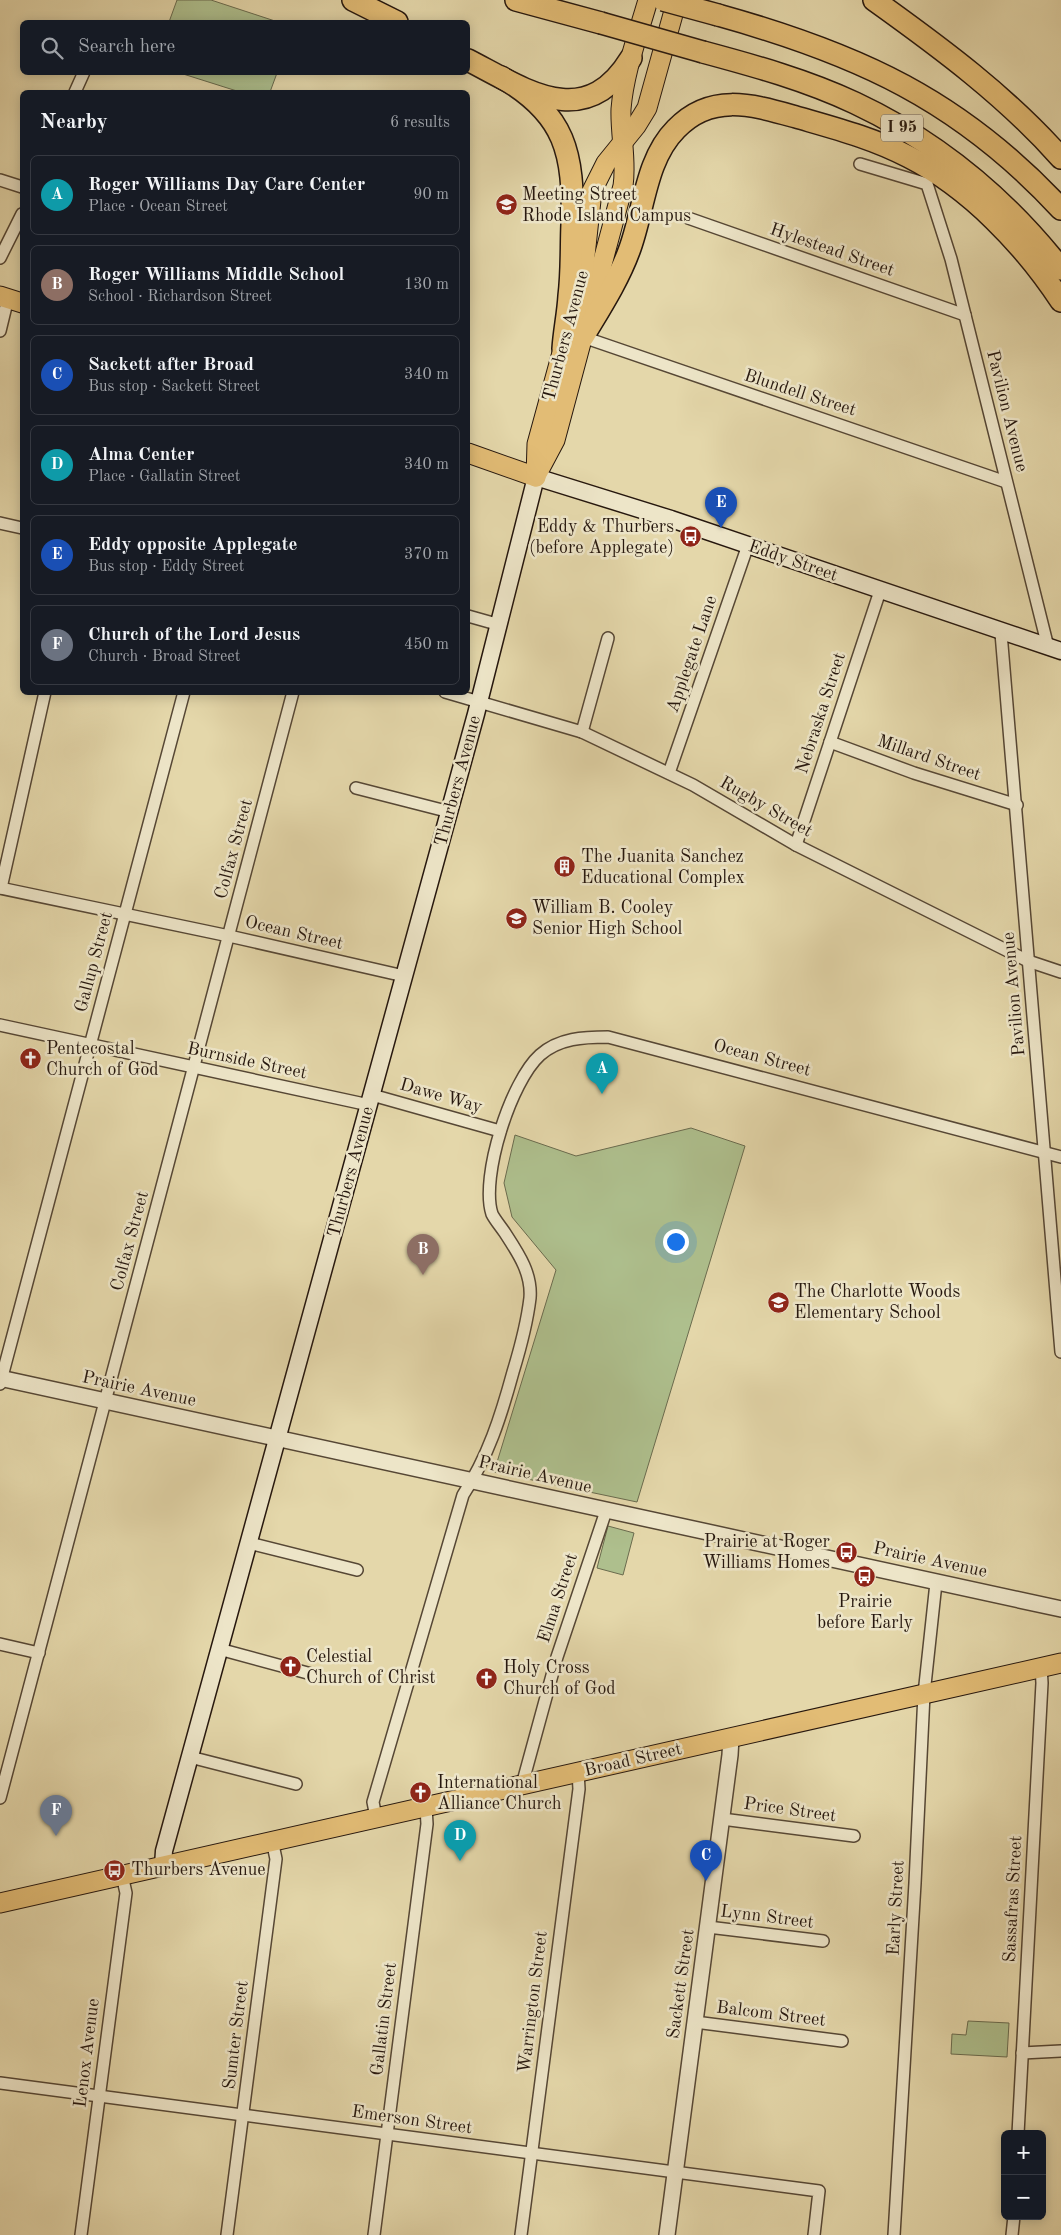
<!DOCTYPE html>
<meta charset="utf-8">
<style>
body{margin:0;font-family:"Old Standard TT",serif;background:#20242c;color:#f1f3f6}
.controls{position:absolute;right:15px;bottom:15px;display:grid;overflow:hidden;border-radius:8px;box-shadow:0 2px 12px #0003}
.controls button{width:45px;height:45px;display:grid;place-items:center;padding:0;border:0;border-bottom:1px solid #363941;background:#171b24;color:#f1f3f6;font:25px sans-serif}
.you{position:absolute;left:675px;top:1241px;width:18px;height:18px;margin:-12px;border:4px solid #fff;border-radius:50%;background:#1a73e8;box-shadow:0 0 0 8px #1a73e833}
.badge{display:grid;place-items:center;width:32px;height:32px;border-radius:50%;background:#0f766e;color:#fff;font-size:16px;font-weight:700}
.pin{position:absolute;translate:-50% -41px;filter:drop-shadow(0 1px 2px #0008)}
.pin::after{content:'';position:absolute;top:26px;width:18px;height:15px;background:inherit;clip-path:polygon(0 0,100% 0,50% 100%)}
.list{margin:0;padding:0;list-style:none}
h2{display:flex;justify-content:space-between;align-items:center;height:65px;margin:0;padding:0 20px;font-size:21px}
h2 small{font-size:16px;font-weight:400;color:#9ea1a6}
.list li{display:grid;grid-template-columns:32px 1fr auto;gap:15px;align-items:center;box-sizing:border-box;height:80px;margin:0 10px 10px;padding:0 10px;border:1px solid #363941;border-radius:8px}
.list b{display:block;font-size:19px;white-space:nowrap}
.list p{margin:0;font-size:16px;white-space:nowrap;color:#9ea1a6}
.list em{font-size:16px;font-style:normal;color:#9ea1a6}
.icon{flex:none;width:28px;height:28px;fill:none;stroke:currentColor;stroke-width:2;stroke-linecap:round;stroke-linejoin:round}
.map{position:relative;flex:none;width:1061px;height:2235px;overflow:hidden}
.search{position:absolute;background:#171b24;box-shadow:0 2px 12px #0003;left:20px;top:20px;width:450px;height:55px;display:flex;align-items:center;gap:12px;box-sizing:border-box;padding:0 18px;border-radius:8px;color:#9ea1a6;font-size:19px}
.panel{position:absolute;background:#171b24;box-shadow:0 2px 12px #0003;left:20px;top:90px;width:450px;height:605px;border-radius:8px}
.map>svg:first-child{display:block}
.green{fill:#aebf8d;stroke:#6a6b4e}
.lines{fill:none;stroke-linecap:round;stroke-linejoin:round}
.minor-casing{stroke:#564735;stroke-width:14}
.tertiary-casing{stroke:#564735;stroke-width:18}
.secondary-casing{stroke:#26170e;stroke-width:19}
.primary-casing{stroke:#26170e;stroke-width:21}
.motorway-casing{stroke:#26170e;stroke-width:24}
.minor{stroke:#ede5c8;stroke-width:11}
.tertiary{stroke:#ede5c8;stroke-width:15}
.secondary{stroke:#ede5c8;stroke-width:16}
.primary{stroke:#e2bc75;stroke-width:19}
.motorway{stroke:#e2bc75;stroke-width:21}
.motorway-bridge-casing{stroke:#26170e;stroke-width:24;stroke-linecap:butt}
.motorway-bridge{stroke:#e2bc75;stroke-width:21}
.labels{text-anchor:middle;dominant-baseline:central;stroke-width:5;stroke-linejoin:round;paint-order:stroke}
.shield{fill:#ede5c8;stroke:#625546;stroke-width:1}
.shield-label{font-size:16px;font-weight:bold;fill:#26170e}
.poi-label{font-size:18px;fill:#26170e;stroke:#ede5c8;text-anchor:start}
.street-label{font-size:18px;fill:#26170e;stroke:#ede5c8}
</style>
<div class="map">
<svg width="1061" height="2235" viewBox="0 0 1061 2235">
<rect width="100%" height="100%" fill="#e4d7aa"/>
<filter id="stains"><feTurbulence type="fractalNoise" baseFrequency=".004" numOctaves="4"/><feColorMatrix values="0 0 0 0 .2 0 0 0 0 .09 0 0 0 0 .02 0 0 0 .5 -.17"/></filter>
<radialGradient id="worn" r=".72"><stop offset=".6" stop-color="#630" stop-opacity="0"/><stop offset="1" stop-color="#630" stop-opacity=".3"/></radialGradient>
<g class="green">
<polygon points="177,0 211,0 278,22 169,22"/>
<polygon points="180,73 277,73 270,92 240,92"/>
<polygon points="691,1128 745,1146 637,1502 494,1472 556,1270 512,1217 504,1183 515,1135 576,1156"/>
<polygon points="608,1526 634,1533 623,1575 597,1568"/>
<polygon points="968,2021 1009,2023 1007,2057 951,2054 952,2034 966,2035"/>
</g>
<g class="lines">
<defs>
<g id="minor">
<polyline points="75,92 84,72"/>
<polyline points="860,164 927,184 951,259 1048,647"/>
<polyline points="0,180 22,187"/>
<polyline points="688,218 965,315"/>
<polyline points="0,258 22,214"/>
<polyline points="0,331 8,298"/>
<polyline points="583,337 1006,482"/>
<polyline points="0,523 22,528"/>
<polyline points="468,616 500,625"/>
<polyline points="1001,633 1061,1352"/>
<polyline points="445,692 582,732 693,785 796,845 1028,961 1061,972"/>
<polyline points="582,732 608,638"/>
<polyline points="830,742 914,773 1017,805"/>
<polyline points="669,773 748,545"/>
<polyline points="356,788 450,812"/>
<polyline points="796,845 880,591"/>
<polyline points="0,888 229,936 404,976"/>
<polyline points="1,888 45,692"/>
<polyline points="0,1025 369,1105"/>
<polyline points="372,1095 500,1131"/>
<polyline points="0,1384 184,692"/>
<polyline points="249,1543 357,1570"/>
<polyline points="0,1644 39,1653"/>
<polyline points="219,1649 315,1675"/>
<polyline points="190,1757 296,1784"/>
<polyline points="522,1785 557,1657 606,1511"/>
<polyline points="0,1798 293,692"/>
<path d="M376 1817 373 1802 463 1495C488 1457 501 1416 513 1372 520 1349 527 1323 530 1298 532 1273 518 1253 505 1233 501 1227 495 1220 492 1214 480 1177 511 1081 540 1055 559 1038 584 1037 608 1037L1061 1157"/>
<polyline points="722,1819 854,1836"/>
<polyline points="708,1927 823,1941"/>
<polyline points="695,2022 842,2041"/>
<polyline points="1022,2053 1061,2051"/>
<polyline points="0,2083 819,2191 814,2235"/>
<polyline points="1018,2134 1042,1683 1041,1667"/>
<polyline points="81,2235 126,1893 122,1875"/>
<polyline points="227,2235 276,1859 272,1840"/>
<polyline points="374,2235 427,1824 426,1808"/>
<polyline points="521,2235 579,1789 578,1772"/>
<polyline points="894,2235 915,1883 924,1694 936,1583"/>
<polyline points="1012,2235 1014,2216"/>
</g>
<g id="tertiary">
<polyline points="0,1378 1061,1609"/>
<polyline points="667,2235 730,1755 731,1737"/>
</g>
<polyline id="secondary" points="163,1866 164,1851 476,714 536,477 671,519 1061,651"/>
<g id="primary">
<polyline points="0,296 22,303"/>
<polyline points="468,453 536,477"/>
<path d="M538 472 555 440 623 186C627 160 620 135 621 109 624 72 638 35 648 0"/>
<polyline points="536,477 537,444 563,349 581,293 592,191 606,163 636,126 647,108 677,0"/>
<polyline points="0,1903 1061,1663"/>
</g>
<g id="motorway">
<polyline points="353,0 397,22"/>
<polyline points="516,0 601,23"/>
<path d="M874 0C941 48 1006 96 1061 158"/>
<path d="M718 15C858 54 960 100 1061 209"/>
<path d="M703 52C755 66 806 80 855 103 936 141 1006 199 1061 269"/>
<path d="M468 60C526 90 585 133 631 58"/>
<path d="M501 77C566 114 574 154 572 224 571 248 572 272 569 296 568 314 564 332 563 349"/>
<path d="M583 337C599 310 618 281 629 251 644 212 645 160 676 129 711 92 753 105 796 117 834 128 873 138 909 157 970 188 1024 245 1061 301"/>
</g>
</defs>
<use href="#minor" class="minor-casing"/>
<use href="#tertiary" class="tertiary-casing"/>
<use href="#secondary" class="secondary-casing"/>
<use href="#primary" class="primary-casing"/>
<use href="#motorway" class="motorway-casing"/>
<use href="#minor" class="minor"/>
<use href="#tertiary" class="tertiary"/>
<use href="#secondary" class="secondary"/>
<use href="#primary" class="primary"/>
<use href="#motorway" class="motorway"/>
<defs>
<g id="motorway-bridge">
<polyline points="663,0 718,15"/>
<polyline points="601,23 703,52"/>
</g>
</defs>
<use href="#motorway-bridge" class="motorway-bridge-casing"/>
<use href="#motorway-bridge" class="motorway-bridge"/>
</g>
<defs>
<symbol id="school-disc" viewBox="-11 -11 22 22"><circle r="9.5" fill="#8f2418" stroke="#ede5c8"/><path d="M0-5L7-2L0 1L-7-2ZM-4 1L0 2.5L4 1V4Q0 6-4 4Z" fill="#fff"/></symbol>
<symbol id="bus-disc" viewBox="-11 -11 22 22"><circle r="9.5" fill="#8f2418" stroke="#ede5c8"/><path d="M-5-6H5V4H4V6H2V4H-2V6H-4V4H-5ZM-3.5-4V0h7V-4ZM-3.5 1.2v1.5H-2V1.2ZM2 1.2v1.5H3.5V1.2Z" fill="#fff"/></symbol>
<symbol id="building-disc" viewBox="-11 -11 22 22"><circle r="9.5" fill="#8f2418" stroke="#ede5c8"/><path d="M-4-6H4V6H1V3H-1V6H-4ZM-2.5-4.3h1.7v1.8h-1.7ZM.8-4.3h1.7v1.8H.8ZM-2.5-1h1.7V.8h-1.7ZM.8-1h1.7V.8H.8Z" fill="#fff"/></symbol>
<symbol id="church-disc" viewBox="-11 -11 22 22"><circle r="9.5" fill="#8f2418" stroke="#ede5c8"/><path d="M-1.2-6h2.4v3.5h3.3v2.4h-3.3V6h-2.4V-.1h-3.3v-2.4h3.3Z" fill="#fff"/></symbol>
</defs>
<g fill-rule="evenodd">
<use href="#school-disc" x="494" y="192" width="25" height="25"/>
<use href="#bus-disc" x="678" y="524" width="25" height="25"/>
<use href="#building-disc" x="552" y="854" width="25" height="25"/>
<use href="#school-disc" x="504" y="906" width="25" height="25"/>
<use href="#church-disc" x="18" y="1046" width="25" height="25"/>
<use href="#school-disc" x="766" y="1290" width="25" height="25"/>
<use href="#bus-disc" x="834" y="1540" width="25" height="25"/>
<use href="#bus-disc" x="852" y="1564" width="25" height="25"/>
<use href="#church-disc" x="278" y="1654" width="25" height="25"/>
<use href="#church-disc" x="474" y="1666" width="25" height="25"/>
<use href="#church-disc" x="408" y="1780" width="25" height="25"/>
<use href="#bus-disc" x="102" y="1858" width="25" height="25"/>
</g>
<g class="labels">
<rect class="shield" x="881" y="114.5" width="42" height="27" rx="4"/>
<g class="shield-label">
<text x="902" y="128">I 95</text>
</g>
<g class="poi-label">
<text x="522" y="195">Meeting Street<tspan x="522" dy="21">Rhode Island Campus</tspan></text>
<text x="674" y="527" text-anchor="end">Eddy &amp; Thurbers<tspan x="674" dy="21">(before Applegate)</tspan></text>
<text x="581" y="857">The Juanita Sanchez<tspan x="581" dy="21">Educational Complex</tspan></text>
<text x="532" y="908">William B. Cooley<tspan x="532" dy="21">Senior High School</tspan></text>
<text x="46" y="1049">Pentecostal<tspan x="46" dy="21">Church of God</tspan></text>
<text x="794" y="1292">The Charlotte Woods<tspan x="794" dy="21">Elementary School</tspan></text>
<text x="830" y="1542" text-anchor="end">Prairie at Roger<tspan x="830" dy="21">Williams Homes</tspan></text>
<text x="865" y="1602" text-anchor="middle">Prairie<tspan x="865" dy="21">before Early</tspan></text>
<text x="306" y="1657">Celestial<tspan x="306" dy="21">Church of Christ</tspan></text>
<text x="503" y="1668">Holy Cross<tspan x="503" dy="21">Church of God</tspan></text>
<text x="437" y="1783">International<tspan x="437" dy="21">Alliance Church</tspan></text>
<text x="131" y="1870">Thurbers Avenue</text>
</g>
<g class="street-label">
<text transform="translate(832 250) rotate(19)">Hylestead Street</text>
<text transform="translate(566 336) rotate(-75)">Thurbers Avenue</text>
<text transform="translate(800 393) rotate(18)">Blundell Street</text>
<text transform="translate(1007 411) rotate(76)">Pavilion Avenue</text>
<text transform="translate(793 561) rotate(19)">Eddy Street</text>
<text transform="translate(692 654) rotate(-71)">Applegate Lane</text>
<text transform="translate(821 713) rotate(-72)">Nebraska Street</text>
<text transform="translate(929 758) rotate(19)">Millard Street</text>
<text transform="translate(458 781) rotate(-75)">Thurbers Avenue</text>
<text transform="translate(766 807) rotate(30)">Rugby Street</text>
<text transform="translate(234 849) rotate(-75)">Colfax Street</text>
<text transform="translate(294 933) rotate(13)">Ocean Street</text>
<text transform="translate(94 962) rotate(-75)">Gallup Street</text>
<text transform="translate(1014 994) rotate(-95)">Pavilion Avenue</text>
<text transform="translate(762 1058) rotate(15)">Ocean Street</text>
<text transform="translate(247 1061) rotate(12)">Burnside Street</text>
<text transform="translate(441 1096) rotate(16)">Dawe Way</text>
<text transform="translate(351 1172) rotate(-75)">Thurbers Avenue</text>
<text transform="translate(130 1241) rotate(-75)">Colfax Street</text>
<text transform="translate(139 1389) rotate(12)">Prairie Avenue</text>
<text transform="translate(535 1475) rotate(13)">Prairie Avenue</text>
<text transform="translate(930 1560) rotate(12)">Prairie Avenue</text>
<text transform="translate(558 1598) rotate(-72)">Elma Street</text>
<text transform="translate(633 1760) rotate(-13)">Broad Street</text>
<text transform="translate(790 1810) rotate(8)">Price Street</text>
<text transform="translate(1013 1899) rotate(-87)">Sassafras Street</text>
<text transform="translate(896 1908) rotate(-87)">Early Street</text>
<text transform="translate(767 1917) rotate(7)">Lynn Street</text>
<text transform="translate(681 1984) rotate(-82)">Sackett Street</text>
<text transform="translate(533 2002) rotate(-83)">Warrington Street</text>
<text transform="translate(771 2014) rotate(7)">Balcom Street</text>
<text transform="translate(384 2019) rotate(-83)">Gallatin Street</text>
<text transform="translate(236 2035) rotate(-83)">Sumter Street</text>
<text transform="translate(87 2053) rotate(-83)">Lenox Avenue</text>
<text transform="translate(412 2120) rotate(8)">Emerson Street</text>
</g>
</g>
<rect width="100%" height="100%" filter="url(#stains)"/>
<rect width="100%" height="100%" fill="url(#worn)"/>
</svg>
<div class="controls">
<button>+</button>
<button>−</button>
</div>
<div class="you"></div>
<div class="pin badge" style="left:602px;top:1094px;background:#0f9aa8">A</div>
<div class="pin badge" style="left:423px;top:1275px;background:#8d6e63">B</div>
<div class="pin badge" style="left:706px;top:1881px;background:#1a4fb4">C</div>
<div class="pin badge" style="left:460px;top:1861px;background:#0f9aa8">D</div>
<div class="pin badge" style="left:721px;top:528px;background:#1a4fb4">E</div>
<div class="pin badge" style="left:56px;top:1836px;background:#6b7280">F</div>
<div class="search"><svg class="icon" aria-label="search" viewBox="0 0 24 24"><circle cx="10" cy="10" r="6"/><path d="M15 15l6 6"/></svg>Search here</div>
<section class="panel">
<h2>Nearby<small>6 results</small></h2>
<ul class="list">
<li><span class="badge" style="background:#0f9aa8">A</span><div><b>Roger Williams Day Care Center</b><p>Place · Ocean Street</p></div><em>90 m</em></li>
<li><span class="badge" style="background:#8d6e63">B</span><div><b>Roger Williams Middle School</b><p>School · Richardson Street</p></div><em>130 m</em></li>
<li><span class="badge" style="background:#1a4fb4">C</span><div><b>Sackett after Broad</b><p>Bus stop · Sackett Street</p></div><em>340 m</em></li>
<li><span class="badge" style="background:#0f9aa8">D</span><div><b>Alma Center</b><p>Place · Gallatin Street</p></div><em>340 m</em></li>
<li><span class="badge" style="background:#1a4fb4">E</span><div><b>Eddy opposite Applegate</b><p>Bus stop · Eddy Street</p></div><em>370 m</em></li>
<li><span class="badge" style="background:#6b7280">F</span><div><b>Church of the Lord Jesus</b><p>Church · Broad Street</p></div><em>450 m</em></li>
</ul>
</section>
</div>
